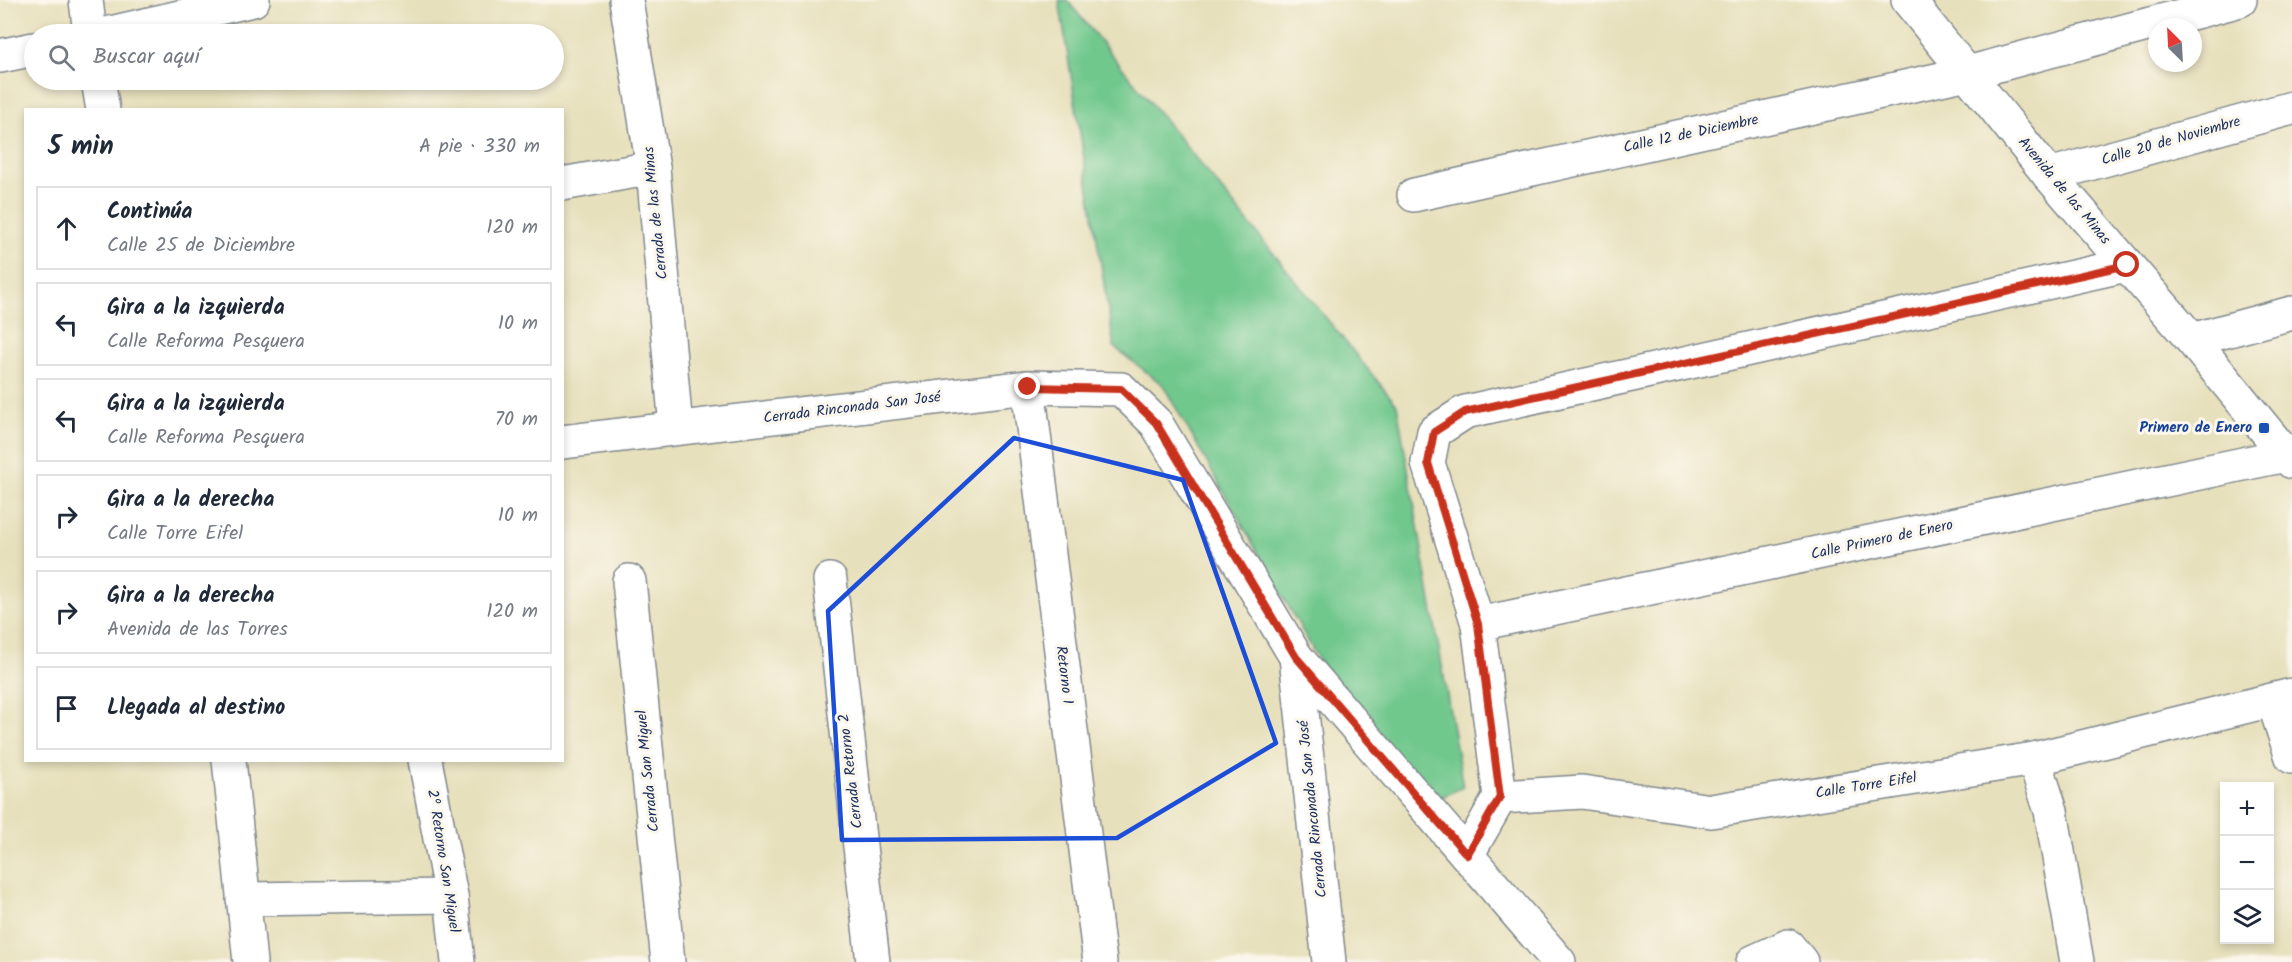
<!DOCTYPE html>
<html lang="es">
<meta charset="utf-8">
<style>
body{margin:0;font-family:Kalam,sans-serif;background:#f2f2f3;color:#1f2937}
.controls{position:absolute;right:18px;bottom:18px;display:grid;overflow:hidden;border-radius:0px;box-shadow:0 3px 9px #0003}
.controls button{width:54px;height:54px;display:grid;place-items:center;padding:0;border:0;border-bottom:2px solid #e0e1e3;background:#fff;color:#1f2937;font:30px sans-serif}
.compass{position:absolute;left:2148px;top:18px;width:54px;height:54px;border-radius:50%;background:#fff;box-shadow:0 3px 9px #0003;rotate:336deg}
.stop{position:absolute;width:18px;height:18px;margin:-14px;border:4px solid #c8321e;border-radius:50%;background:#fff}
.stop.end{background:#c8321e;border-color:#fff;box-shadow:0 2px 6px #0008}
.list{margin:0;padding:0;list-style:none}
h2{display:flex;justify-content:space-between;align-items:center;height:78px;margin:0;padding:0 24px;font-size:26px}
h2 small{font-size:20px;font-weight:400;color:#747a83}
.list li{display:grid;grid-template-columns:39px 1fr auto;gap:18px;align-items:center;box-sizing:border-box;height:84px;margin:0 12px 12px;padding:0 12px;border:2px solid #e0e1e3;border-radius:0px}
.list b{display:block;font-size:22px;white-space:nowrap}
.list p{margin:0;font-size:20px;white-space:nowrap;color:#747a83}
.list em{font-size:20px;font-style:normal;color:#747a83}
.icon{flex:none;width:33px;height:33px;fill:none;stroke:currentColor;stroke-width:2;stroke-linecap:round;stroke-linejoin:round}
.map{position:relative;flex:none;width:2292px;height:962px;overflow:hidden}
.search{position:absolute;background:#fff;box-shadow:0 3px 9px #0003;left:24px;top:24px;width:540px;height:66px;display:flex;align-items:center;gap:15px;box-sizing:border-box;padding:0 21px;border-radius:33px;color:#747a83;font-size:22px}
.panel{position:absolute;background:#fff;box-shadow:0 3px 9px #0003;left:24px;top:108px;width:540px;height:654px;border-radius:0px}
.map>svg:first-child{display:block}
.green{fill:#71c88d;stroke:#467c76;stroke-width:1.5}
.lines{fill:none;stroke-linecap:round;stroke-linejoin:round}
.minor-casing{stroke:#81888d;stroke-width:36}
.minor{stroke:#fff;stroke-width:33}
.route{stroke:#c8321e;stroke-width:8}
.marked{fill:none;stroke:#1d4ed8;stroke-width:4.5;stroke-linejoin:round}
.transit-dot{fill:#1a4fb4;stroke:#fbf7ec;stroke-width:2}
.labels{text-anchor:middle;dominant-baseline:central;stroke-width:6;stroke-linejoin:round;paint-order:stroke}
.street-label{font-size:15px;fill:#1b2f5e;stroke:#fbf7ec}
.transit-label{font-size:15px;font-weight:bold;fill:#164399;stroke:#fbf7ec;text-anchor:end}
</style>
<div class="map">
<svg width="2292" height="962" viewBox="0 0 2292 962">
<rect width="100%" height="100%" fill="#fbf7ec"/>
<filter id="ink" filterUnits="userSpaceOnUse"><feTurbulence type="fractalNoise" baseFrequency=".0167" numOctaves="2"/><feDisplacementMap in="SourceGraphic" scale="12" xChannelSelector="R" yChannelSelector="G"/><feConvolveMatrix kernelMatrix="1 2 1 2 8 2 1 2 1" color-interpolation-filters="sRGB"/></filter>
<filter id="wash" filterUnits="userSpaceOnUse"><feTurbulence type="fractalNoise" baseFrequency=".008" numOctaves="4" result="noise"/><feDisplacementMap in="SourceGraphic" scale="24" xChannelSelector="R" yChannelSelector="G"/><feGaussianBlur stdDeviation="1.35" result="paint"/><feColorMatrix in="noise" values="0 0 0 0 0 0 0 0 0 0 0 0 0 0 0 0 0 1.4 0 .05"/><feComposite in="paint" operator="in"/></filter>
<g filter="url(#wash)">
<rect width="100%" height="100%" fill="#e7e0bc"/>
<polygon class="green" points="1059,0 1067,0 1397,405 1463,787 1431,802 1325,671 1163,385 1114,347"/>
</g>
<g filter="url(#ink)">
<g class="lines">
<defs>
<g id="minor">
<polyline points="86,0 90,34"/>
<polyline points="626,0 653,168 676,428"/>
<polyline points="1908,0 2049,175 2192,340 2292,462"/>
<polyline points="106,34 253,0"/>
<polyline points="0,56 34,49"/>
<polyline points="98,80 103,110"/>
<polyline points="2049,175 2292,108"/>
<polyline points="562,184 653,168"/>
<polyline points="1414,195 1968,73 2240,0"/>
<polyline points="2192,340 2292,313"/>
<polyline points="1028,387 1100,962"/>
<polyline points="562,442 1028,387 1121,389 1156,423 1296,657 1559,962"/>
<polyline points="830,580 873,962"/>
<polyline points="629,581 668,962"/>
<polyline points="1478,624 2286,455"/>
<polyline points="1296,657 1329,962"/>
<polyline points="2273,700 2292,757"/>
<polyline points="2034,759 2051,811 2077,962"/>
<polyline points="229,760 250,962"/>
<polyline points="425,760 451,896 458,962"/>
<polyline points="1500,797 1478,624 1428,463 1434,432 1465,412 2127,265"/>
<polyline points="1500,797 1582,792 1711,811 2034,759 2292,695"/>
<polyline points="1467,855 1500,797"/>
<polyline points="243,899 451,896"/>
<polyline points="1753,962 1788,946 1801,962"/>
</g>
</defs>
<use href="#minor" class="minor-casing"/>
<use href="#minor" class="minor"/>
</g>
</g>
<g class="lines" filter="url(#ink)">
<polyline class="route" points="1028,387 1121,389 1156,423 1296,657 1467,855 1500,797 1478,624 1428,463 1434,432 1465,412 2127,265"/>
</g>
<path class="marked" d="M1014 438 1183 480 1276 743 1117 838 842 840 828 611Z"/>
<rect class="transit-dot" x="2258" y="422" width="12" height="12" rx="3"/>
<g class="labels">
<g class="street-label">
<text transform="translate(1691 134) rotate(-12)">Calle 12 de Diciembre</text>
<text transform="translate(2171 141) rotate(-16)">Calle 20 de Noviembre</text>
<text transform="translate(2064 191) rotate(50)">Avenida de las Minas</text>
<text transform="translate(656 213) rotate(-96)">Cerrada de las Minas</text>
<text transform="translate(852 408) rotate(-7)">Cerrada Rinconada San José</text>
<text transform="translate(1882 540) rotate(-12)">Calle Primero de Enero</text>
<text transform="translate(1064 675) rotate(83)">Retorno 1</text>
<text transform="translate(648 771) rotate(-96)">Cerrada San Miguel</text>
<text transform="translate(851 771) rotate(-97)">Cerrada Retorno 2</text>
<text transform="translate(1866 786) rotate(-9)">Calle Torre Eifel</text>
<text transform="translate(1313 809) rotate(-96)">Cerrada Rinconada San José</text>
<text transform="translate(443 861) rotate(81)">2º Retorno San Miguel</text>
</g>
<g class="transit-label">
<text x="2252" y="428">Primero de Enero</text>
</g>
</g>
</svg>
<div class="controls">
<button>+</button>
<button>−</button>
<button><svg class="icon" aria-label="layers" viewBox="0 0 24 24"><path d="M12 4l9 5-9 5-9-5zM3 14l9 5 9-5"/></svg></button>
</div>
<svg class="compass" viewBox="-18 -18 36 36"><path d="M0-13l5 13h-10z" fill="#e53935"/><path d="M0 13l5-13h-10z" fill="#747a83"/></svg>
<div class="stop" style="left:2127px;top:265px"></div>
<div class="stop end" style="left:1028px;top:387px"></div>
<div class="search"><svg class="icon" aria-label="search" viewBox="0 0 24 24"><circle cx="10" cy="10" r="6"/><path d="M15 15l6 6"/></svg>Buscar aquí</div>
<section class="panel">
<h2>5 min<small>A pie · 330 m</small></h2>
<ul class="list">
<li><svg class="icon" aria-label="ahead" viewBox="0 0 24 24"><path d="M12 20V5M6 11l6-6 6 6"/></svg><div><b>Continúa</b><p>Calle 25 de Diciembre</p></div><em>120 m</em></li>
<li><svg class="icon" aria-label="left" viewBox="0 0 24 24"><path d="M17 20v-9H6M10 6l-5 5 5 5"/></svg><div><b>Gira a la izquierda</b><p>Calle Reforma Pesquera</p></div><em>10 m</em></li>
<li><svg class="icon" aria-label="left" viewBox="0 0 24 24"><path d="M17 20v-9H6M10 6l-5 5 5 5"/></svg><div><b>Gira a la izquierda</b><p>Calle Reforma Pesquera</p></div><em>70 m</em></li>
<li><svg class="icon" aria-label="right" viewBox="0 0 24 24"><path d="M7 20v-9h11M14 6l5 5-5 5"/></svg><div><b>Gira a la derecha</b><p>Calle Torre Eifel</p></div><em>10 m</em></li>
<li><svg class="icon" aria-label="right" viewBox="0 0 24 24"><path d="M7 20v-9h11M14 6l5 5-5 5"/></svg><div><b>Gira a la derecha</b><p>Avenida de las Torres</p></div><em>120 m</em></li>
<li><svg class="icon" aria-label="arrive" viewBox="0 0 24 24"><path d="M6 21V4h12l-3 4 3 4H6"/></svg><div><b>Llegada al destino</b></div></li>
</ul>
</section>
</div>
